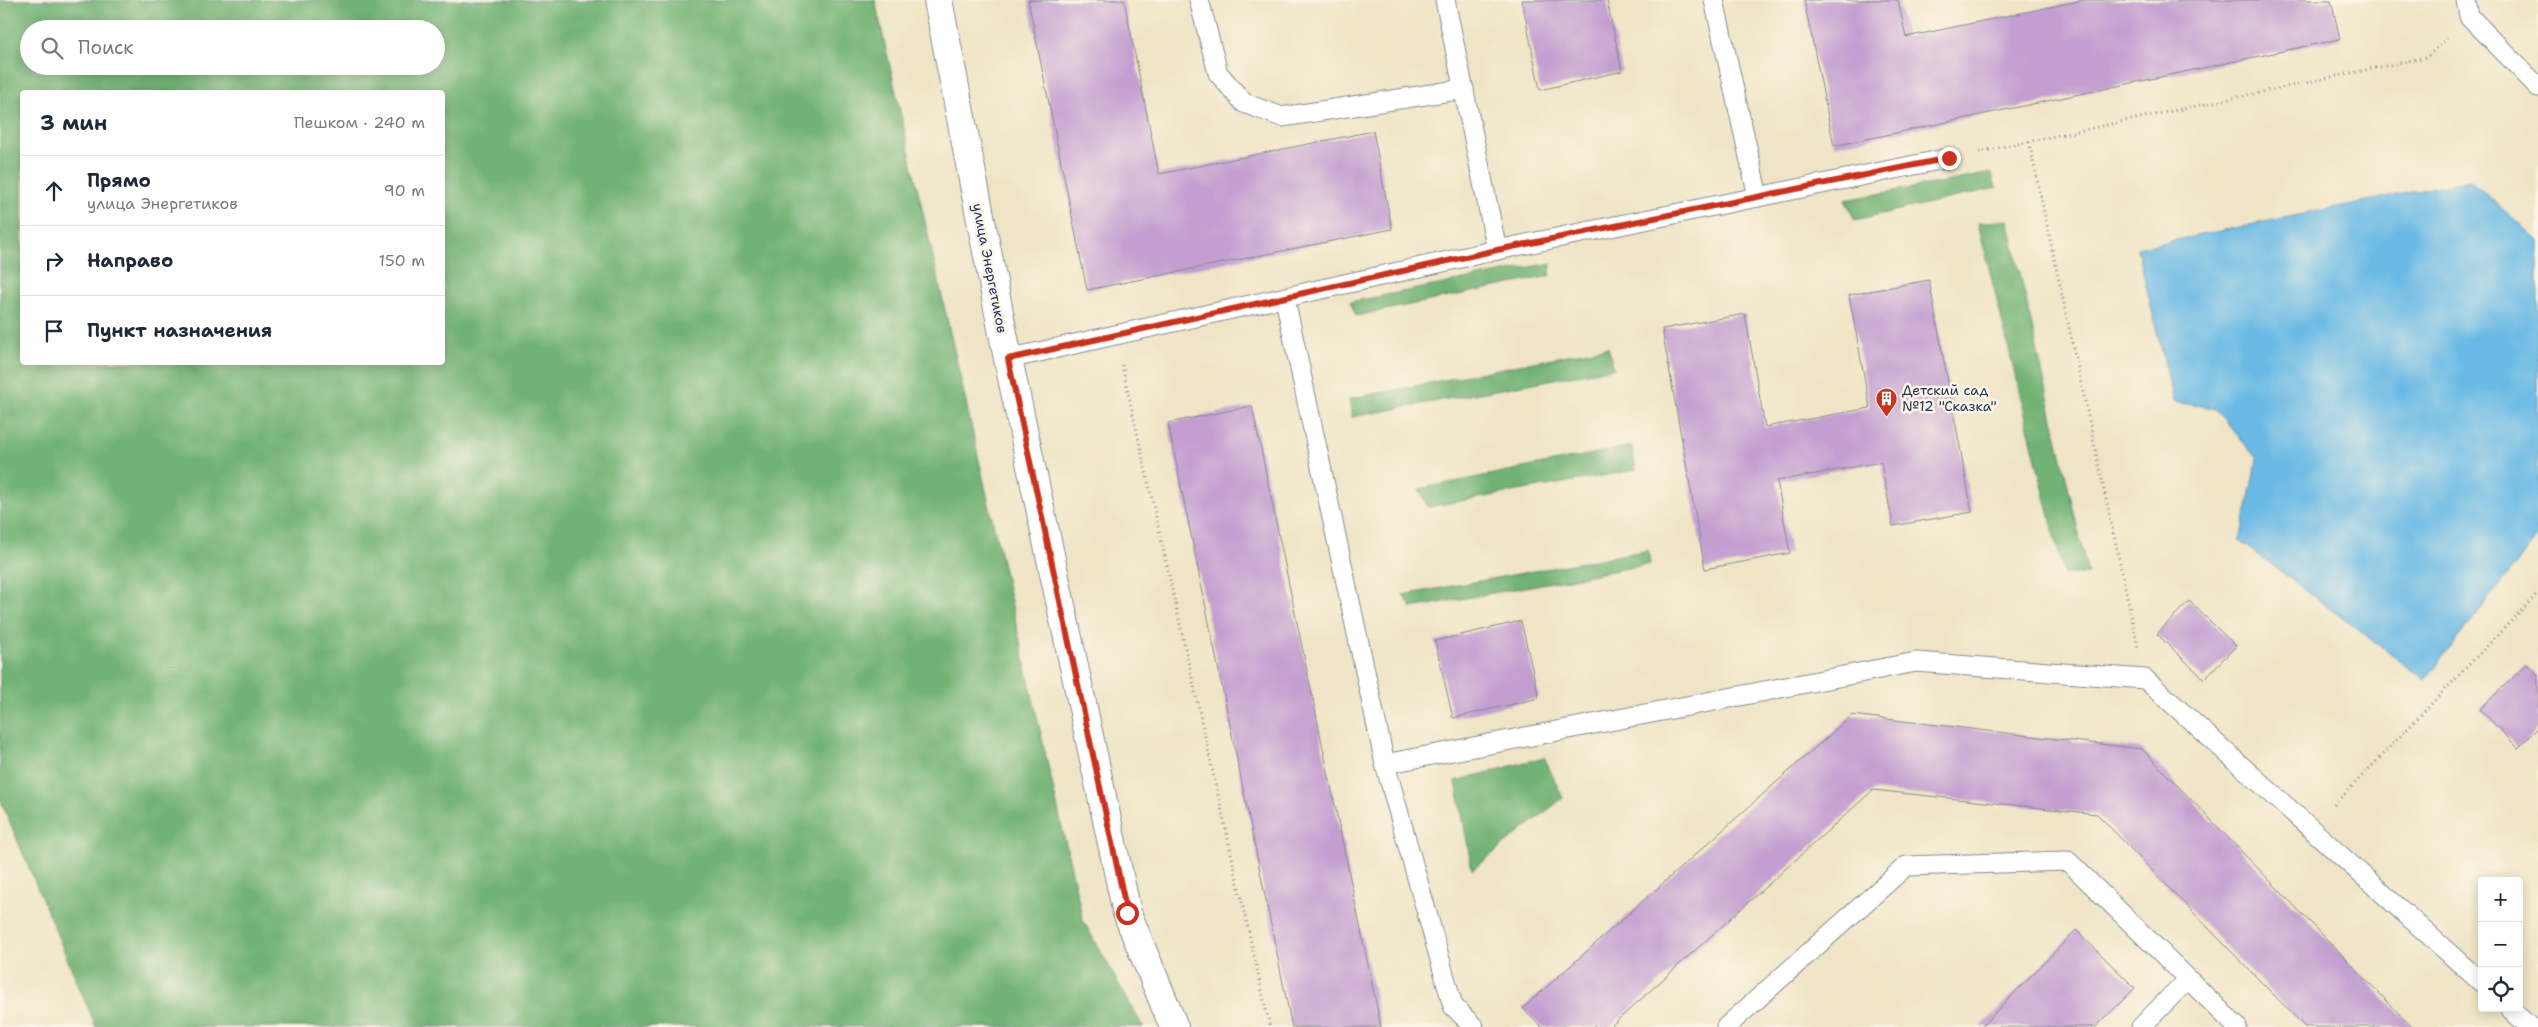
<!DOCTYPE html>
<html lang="ru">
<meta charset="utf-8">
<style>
body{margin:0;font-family:"Shantell Sans",sans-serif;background:#f6f6f7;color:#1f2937}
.controls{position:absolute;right:15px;bottom:15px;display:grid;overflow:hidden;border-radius:5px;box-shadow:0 2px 12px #0003}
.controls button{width:45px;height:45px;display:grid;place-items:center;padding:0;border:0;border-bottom:1px solid #e0e1e3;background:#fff;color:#1f2937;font:25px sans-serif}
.stop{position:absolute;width:15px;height:15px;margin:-11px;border:4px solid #c8321e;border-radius:50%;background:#fff}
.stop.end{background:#c8321e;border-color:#fff;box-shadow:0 1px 5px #0008}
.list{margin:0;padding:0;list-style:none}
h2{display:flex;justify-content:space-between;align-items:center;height:65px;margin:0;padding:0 20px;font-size:21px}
h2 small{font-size:16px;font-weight:400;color:#747a83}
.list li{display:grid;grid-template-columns:32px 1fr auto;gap:15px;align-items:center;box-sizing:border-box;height:70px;padding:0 20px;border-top:1px solid #e0e1e3}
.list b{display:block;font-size:19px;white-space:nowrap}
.list p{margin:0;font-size:16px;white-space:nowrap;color:#747a83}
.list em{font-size:16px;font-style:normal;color:#747a83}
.icon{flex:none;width:28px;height:28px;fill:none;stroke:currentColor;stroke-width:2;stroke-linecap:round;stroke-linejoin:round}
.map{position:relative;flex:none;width:2538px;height:1027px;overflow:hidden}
.search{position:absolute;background:#fff;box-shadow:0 2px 12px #0003;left:20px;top:20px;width:425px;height:55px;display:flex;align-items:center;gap:12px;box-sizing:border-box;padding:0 18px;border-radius:28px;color:#747a83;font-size:19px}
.panel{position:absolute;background:#fff;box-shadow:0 2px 12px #0003;left:20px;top:90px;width:425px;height:275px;border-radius:5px}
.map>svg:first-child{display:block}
.forest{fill:#72b274;stroke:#467069;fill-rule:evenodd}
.water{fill:#6bbae5;stroke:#4374a2}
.building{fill:#c39ed0}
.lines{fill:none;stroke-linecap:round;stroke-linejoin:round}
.service-casing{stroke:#858a92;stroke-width:21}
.minor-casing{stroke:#858a92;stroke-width:30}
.path{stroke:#858a92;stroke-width:3;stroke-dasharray:1 4;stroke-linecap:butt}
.service{stroke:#fff;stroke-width:19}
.minor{stroke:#fff;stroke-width:28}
.route{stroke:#c8321e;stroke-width:6}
.labels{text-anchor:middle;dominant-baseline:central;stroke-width:5;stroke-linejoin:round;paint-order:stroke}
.street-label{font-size:14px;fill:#1b2f5e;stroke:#fcf5e5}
.poi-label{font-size:14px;fill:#1b2f5e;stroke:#fcf5e5;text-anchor:start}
</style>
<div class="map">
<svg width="2538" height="1027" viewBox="0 0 2538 1027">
<rect width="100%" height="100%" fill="#fcf5e5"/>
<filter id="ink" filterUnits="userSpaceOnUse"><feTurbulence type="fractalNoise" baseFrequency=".02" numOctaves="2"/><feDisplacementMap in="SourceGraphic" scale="10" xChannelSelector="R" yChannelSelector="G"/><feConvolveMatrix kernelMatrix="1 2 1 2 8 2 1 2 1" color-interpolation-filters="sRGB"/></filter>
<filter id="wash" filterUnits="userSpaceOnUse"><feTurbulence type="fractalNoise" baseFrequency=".0096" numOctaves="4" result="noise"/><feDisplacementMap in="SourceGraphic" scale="20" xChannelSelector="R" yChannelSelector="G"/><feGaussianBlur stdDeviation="1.12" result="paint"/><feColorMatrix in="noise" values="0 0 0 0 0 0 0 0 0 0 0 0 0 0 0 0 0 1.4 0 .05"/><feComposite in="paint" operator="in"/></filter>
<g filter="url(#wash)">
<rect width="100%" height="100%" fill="#efe4c5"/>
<g class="forest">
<path d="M0 0H875L1083 920 1143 1027H96L0 799ZM29 29H436V66H29ZM22 92H442V362H22Z"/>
<polygon points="1992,173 1996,188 1855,220 1845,200"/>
<polygon points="2008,220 2088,574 2064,574 1978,223"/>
<polygon points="1551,263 1550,276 1356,316 1350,302"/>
<polygon points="1608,347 1614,368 1352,417 1349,399"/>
<polygon points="1632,446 1636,470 1428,507 1419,489"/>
<polygon points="1648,550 1650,564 1412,608 1403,595"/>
<polygon points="1544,757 1563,798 1472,870 1456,781"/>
</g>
<polygon class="water" points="2470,180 2538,240 2538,536 2425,680 2240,541 2257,459 2215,408 2174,402 2137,248"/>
<g id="blocks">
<g class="building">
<polygon points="1028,0 1124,0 1159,174 1373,131 1392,229 1087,290"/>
<polygon points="1522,0 1607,0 1622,71 1540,90"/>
<polygon points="1804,0 1898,0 1906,37 2084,0 2331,0 2340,39 1834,146"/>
<polygon points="1929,280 1972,512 1893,526 1881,462 1777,481 1790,553 1705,569 1662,329 1745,314 1765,427 1870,408 1849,295"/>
<polygon points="1252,406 1381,1027 1292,1027 1168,423"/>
<polygon points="2189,601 2236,646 2204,679 2157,634"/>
<polygon points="1521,621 1539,698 1453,718 1435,641"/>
<polygon points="2527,664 2538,675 2538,728 2518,748 2480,709"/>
<polygon points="1852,715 2142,749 2412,1027 2305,1027 2097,814 1873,790 1610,1027 1541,1027 1523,1008"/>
<polygon points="2076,930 2135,988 2096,1027 1981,1027"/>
</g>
</g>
</g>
<g filter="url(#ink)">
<use href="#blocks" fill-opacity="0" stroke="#858a92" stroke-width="1"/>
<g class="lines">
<defs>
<g id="service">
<polyline points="1199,0 1218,73 1244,103 1282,117 1464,89"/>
<polyline points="1445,0 1497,250"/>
<polyline points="2466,0 2469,16 2538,87"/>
<polyline points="1758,197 1949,158"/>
<polyline points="1285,299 1385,764 1453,1006 1474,1027"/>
<polyline points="1008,359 1497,250 1758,197 1714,0"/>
<polyline points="1385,764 1916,662 2145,679 2482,983"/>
<polyline points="2509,1008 2530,1027"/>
<polyline points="1726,1027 1906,866 2068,861 2237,1027"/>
<polyline points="2141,1027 2188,979"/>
</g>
<polyline id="minor" points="938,0 1008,359 1127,913 1174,1027"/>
</defs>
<use href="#service" class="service-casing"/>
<use href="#minor" class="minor-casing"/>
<g class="path">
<polyline points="2029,142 2138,647"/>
<polyline points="1979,152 2427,57 2447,38"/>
<polyline points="1122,365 1270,1027"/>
<polyline points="2334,805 2538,593"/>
</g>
<use href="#service" class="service"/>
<use href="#minor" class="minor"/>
</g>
</g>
<g class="lines" filter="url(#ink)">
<polyline class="route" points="1127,913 1008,359 1497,250 1949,158"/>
</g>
<defs>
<symbol id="building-pin" viewBox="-11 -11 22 30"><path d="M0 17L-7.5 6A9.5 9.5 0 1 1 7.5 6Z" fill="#c8321e" stroke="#fcf5e5"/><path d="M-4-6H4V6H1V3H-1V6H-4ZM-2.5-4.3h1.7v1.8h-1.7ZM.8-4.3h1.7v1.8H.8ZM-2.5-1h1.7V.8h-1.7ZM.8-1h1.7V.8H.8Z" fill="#fff"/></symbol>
</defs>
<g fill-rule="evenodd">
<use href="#building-pin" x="1874" y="386" width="25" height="34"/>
</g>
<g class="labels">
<g class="street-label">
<text transform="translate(990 268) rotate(79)">улица Энергетиков</text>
</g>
<g class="poi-label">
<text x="1902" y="390">Детский сад<tspan x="1902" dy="16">№12 "Сказка"</tspan></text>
</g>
</g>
</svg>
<div class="controls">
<button>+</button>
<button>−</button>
<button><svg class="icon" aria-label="locate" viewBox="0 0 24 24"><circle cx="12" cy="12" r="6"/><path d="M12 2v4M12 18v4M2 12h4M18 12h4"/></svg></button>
</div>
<div class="stop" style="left:1127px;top:913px"></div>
<div class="stop end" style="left:1949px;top:158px"></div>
<div class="search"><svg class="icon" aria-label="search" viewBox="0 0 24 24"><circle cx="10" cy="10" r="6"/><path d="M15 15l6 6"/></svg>Поиск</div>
<section class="panel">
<h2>3 мин<small>Пешком · 240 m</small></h2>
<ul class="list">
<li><svg class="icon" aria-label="ahead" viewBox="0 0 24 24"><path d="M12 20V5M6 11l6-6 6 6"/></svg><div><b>Прямо</b><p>улица Энергетиков</p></div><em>90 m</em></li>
<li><svg class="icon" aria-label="right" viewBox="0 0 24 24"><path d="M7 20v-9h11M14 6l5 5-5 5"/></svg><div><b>Направо</b></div><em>150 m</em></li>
<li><svg class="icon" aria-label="arrive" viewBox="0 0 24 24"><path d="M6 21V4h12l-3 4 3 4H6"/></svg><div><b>Пункт назначения</b></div></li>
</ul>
</section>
</div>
